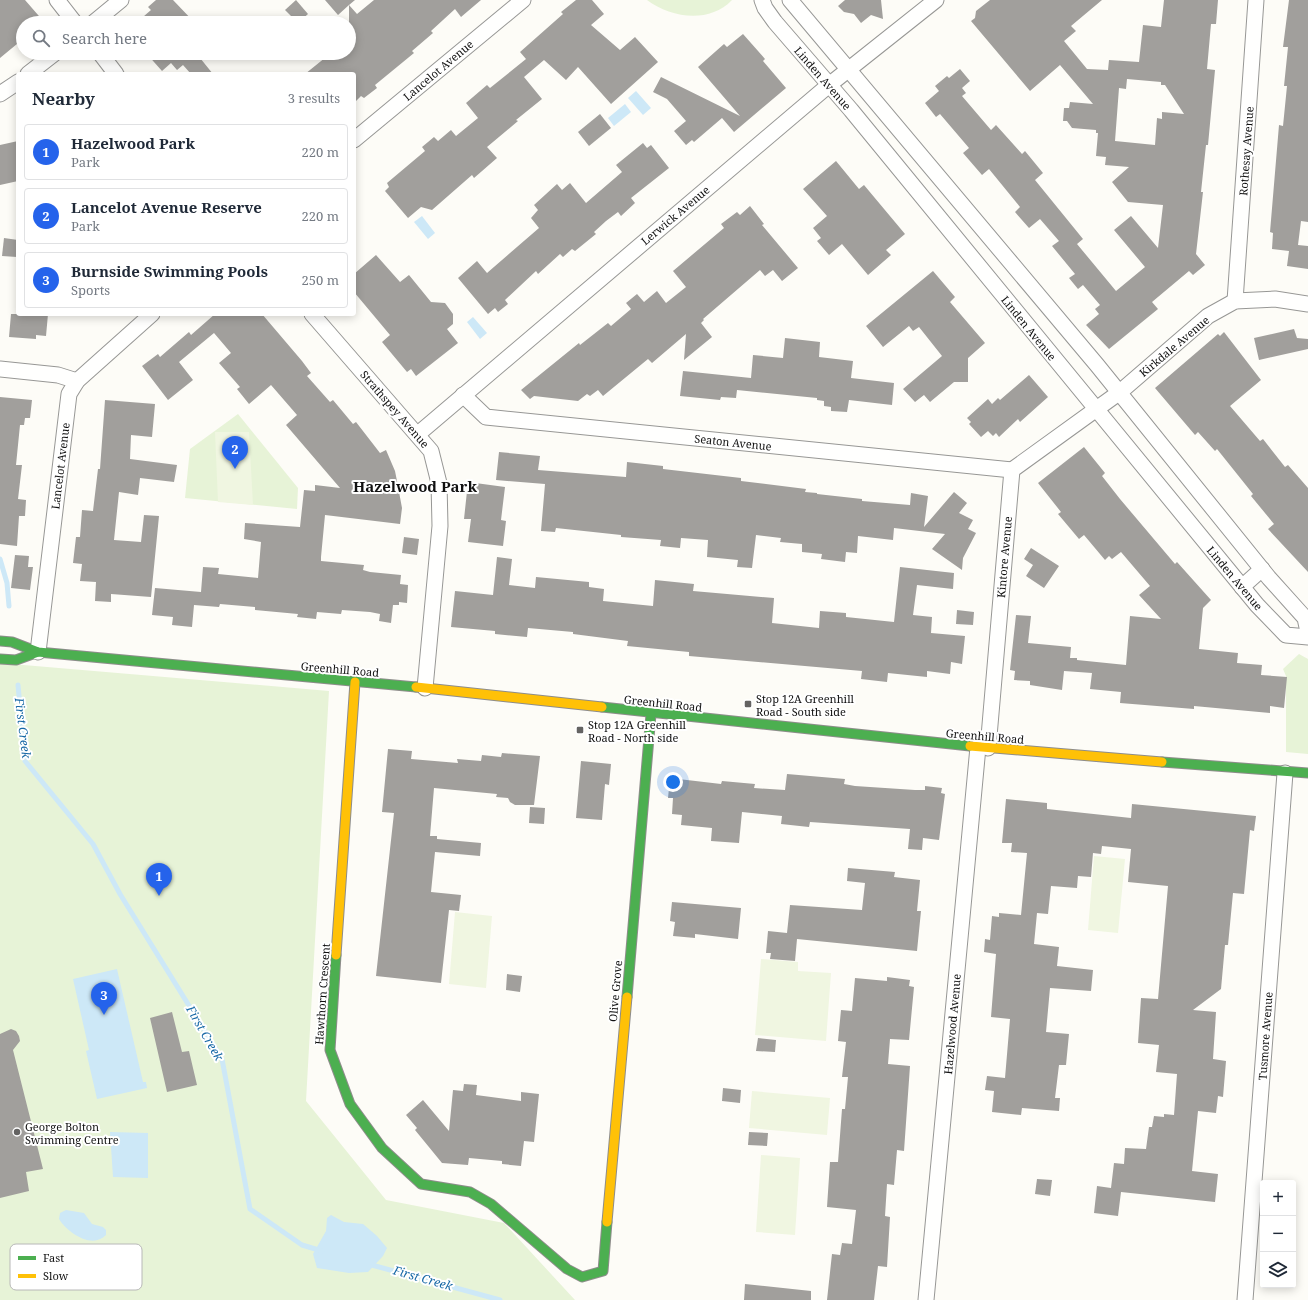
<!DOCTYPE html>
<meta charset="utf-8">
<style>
body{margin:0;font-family:"Noto Serif",serif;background:#f6f6f7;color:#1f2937}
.controls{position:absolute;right:12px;bottom:12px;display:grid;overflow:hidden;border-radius:4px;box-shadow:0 2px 10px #0003}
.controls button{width:36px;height:36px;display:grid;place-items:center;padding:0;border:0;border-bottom:1px solid #e0e1e3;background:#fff;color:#1f2937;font:20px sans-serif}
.you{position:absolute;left:673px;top:782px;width:14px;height:14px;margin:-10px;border:3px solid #fff;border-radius:50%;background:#1a73e8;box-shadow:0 0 0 6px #1a73e833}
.badge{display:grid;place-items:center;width:26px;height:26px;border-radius:50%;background:#2563eb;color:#fff;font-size:13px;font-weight:700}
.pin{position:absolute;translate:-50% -33px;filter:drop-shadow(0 1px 2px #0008)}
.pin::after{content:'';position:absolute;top:21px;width:14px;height:12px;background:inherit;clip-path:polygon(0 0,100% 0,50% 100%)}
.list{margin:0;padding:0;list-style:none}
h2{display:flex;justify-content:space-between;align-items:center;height:52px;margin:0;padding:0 16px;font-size:17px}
h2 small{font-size:13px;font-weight:400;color:#747a83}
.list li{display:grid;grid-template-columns:26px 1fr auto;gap:12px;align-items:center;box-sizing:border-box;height:56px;margin:0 8px 8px;padding:0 8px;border:1px solid #e0e1e3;border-radius:4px}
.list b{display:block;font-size:15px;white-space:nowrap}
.list p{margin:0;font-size:13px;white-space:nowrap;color:#747a83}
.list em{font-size:13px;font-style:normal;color:#747a83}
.icon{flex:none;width:22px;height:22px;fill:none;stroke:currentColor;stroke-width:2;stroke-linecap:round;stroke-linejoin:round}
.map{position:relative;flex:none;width:1308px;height:1300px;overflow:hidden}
.search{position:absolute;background:#fff;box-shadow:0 2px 10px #0003;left:16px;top:16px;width:340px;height:44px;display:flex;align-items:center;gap:10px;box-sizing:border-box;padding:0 14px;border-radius:22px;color:#747a83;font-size:15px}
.panel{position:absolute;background:#fff;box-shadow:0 2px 10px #0003;left:16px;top:72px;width:340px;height:244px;border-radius:4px}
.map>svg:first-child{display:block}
.green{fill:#e7f3d7}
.pitch{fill:#f0f6e1}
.water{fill:#cde8f7}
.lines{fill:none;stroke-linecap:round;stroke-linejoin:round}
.stream{stroke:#cde8f7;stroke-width:5}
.building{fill:#a19f9c;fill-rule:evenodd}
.street-casing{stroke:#979795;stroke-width:17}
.fast-casing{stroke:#8e8d8b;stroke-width:11}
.slow-casing{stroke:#8e8d8b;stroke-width:11}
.street{stroke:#fffffe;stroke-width:15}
.fast{stroke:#4caf50;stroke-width:9}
.slow{stroke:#ffc107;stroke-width:9}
.poi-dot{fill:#646362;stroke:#fff;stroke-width:1.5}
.labels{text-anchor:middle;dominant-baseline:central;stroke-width:4;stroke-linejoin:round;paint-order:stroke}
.street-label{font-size:11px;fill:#111;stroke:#fff}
.poi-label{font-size:11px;fill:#111;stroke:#fff;text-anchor:start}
.water-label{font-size:12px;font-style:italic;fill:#1768a6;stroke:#fff}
.district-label{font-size:15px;font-weight:bold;fill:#111;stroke:#fff}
.key{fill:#fff;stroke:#b8b8b8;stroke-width:1}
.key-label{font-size:11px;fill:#111}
</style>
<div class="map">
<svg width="1308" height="1300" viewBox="0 0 1308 1300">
<rect width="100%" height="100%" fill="#fdfcf7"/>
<g class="green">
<path d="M647 0H732C709 24 671 18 647 0Z"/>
<polygon points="238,414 298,488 297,509 185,498 190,449"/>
<polygon points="1299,654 1308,659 1308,754 1286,752 1286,676 1283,669"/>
<polygon points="0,663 329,691 306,1101 386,1200 504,1223 575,1300 0,1300"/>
</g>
<g class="pitch">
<polygon points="215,432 249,432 253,505 218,502"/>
<polygon points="1094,856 1125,859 1118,933 1088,930"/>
<polygon points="455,912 492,916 486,988 449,984"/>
<polygon points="761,959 798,962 798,971 831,973 826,1041 755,1035"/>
<polygon points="752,1091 830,1098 827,1135 749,1128"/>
<polygon points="761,1155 800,1158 795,1235 756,1232"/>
</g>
<g class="water">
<polygon points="636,91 651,108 643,115 628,98"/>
<polygon points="625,104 631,112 614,126 608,118"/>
<polygon points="422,216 435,233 428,239 414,222"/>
<polygon points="473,317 487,333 480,339 467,322"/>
<polygon points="117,969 143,1082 146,1082 147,1088 97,1099 86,1051 89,1050 73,979"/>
<polygon points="110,1132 148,1133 148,1178 113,1177"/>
<path d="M66 1210 84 1213 92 1224 103 1227 106 1230V1235C92 1250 67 1232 59 1219L60 1213Z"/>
<polygon points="331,1215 344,1222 363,1224 377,1236 387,1248 383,1256 368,1272 349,1273 317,1268 313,1254 326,1231 327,1218"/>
</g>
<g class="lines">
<g class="stream">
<polyline points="0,559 7,583 9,606"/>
<polyline points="18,685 25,761 93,844 120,894 222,1059 250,1209 302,1245 322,1251"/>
<polyline points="368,1264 500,1300"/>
</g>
</g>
<g class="building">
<polygon points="0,0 25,0 45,23 23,23 23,39 0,58"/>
<polygon points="156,0 173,0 195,23 136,23 151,10 148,7"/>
<polygon points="296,0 308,14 298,23 285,10"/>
<polygon points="325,0 355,0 349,5 357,14 374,0 481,0 461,17 455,9 431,31 433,33 412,51 414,53 375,85 377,88 364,98 361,96 354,103 354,74 305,74 331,53 349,53 349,5 338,15"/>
<polygon points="576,0 592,0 604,14 591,25 620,50 635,37 658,62 611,104 578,67 566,80 544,60 524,77 542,99 516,120 518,121 487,147 497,158 474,178 472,175 432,210 421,207 408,218 385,191 389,187 387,183 425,151 422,147 434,137 438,141 451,130 456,136 478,118 466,103 487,85 490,88 526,59 520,52 563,14 561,12"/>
<polygon points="845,0 881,0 883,19 871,15 861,23 854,14 844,12 838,6"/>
<path d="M990 0H1102L1071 26 1076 31 1064 41 1087 69 1108 70 1109 60 1139 62 1143 25 1161 27 1164 0H1218L1216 24H1211L1207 69 1215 70 1208 145H1206L1201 192H1203L1196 254 1205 265 1193 275 1189 271 1152 302 1158 309 1109 349 1086 325 1099 314 1095 309 1100 305 1083 285 1078 289 1069 278 1075 274 1052 246 1059 241 1040 219 1029 228 1015 212 1020 207 989 169 982 175 963 153 969 148 940 114 936 117 925 103 939 91 935 86 947 76 949 78 960 69 970 81 962 88 966 93 962 96 991 130 996 125 1022 154 1025 151 1043 173 1035 180 1083 239 1077 244 1116 291 1145 267 1114 230 1131 216 1158 248 1163 205 1128 202 1112 182 1129 167 1105 165 1106 157 1096 156 1098 133H1096V130L1072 128 1067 121H1063L1064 108H1069L1070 102 1093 104 1060 65 1030 91 971 21 975 18 976 11ZM1127 79 1161 82V85H1165L1184 114 1162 112V119L1157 118 1155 145 1115 141 1119 88 1126 89Z"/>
<polygon points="1289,0 1308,0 1308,222 1301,221 1298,245 1308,246 1308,269 1287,266 1289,251 1272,249 1273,233 1270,232 1279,125 1283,126 1287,86 1284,86 1288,47 1283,47"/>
<polygon points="743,34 765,59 763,61 786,88 734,132 722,118 694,142 692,140 686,145 674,131 686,121 667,99 653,92 661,77 740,116 698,67 724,44 727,47"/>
<polygon points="146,53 196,53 213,74 191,74 183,65 177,70 171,63 162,71"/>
<polygon points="600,114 611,128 589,146 578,132"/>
<polygon points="18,141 18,181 0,185 0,145"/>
<polygon points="643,143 647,148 651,145 669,168 631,198 635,203 621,216 618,212 606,221 594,232 596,234 575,251 572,249 563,257 560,254 538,274 536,271 505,300 508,304 498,312 495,308 488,314 458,278 477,261 487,273 539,228 531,218 538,210 534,205 557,184 562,190 570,183 586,203 622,172 616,165"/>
<polygon points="836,161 859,189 864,185 905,234 886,250 891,255 868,275 842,244 829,255 817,241 821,238 813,228 827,216 803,189"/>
<polygon points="750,206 764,224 762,225 798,268 782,281 773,270 765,276 760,270 703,319 704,320 701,323 712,337 684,360 686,334 652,363 648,359 603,396 598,390 590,396 587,394 578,401 534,396 530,399 521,390 579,343 580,345 608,323 611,326 631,309 626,303 637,294 644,302 657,291 666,303 686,287 673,271 724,228 721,224 737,212 740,215"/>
<polygon points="4,238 18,240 17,257 2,256"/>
<polygon points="376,255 400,282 409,275 431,302 445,303 453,314 453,324 447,329 458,343 416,376 411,369 407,372 382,342 390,335 354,292 354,274"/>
<polygon points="933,271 955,297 950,302 985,343 968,358 968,382 954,382 930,402 924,395 915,402 903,389 942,356 919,327 913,331 909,326 883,347 866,326"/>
<polygon points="11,314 48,314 46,336 36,335 36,339 9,337"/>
<polygon points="215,314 262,314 302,361 311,373 307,376 330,402 333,400 353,424 356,422 380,453 386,450 395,471 397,481 402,508 400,524 325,515 321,557 321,561 364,565 363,570 370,572 401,575 400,584 408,585 407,603 399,602 399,605 393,605 391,623 379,621 380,614 370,612 342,610 341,614 317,612 316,619 297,617 298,614 255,610 255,607 220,604 219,607 194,605 192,627 172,625 173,617 152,615 155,588 201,592 203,567 219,568 218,574 258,578 261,542 244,539 245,523 300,527 304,490 315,491 315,485 340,488 286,425 297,415 271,385 249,404 237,389 240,387 219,363 231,353 214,333 179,362 193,380 168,400 142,366 158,354 160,357 189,332 191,335"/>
<polygon points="1294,329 1297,338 1308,339 1308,349 1259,360 1254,338"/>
<polygon points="1224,332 1261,380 1230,406 1260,441 1263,439 1285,467 1288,465 1308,488 1308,572 1268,529 1274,524 1251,496 1253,494 1217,449 1215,451 1198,432 1195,435 1155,388 1218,334 1220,336"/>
<polygon points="785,338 820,342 819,357 853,361 851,378 894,383 892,405 849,400 847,412 831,411 831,407 824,406 824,401 817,400 817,398 737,390 736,398 721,397 720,400 680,396 683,371 751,378 753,355 783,358"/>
<polygon points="1029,375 1048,397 1020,422 1018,419 999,437 996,433 993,436 988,431 981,437 969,424 971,422 967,418 988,399 992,404 998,398 1000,400"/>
<polygon points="0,397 32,400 30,418 25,418 24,425 20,425 16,465 22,465 18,499 26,500 25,516 19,516 17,546 0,544"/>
<polygon points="105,400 155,404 152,437 131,435 130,459 177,465 174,482 140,478 138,495 119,492 114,540 141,542 144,515 159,516 151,597 111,594 111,602 95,601 96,582 80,581 82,564 73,563 76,537 80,537 82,510 93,511 98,469 100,469"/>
<polygon points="1084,447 1105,473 1102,476 1120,499 1175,564 1177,562 1211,600 1203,608 1199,649 1238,653 1237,663 1262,665 1261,675 1287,677 1284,708 1270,706 1270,713 1194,706 1194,709 1120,703 1121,692 1090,689 1092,673 1064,671 1062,690 1030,685 1030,681 1014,680 1015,671 1010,670 1016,615 1031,616 1028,643 1071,647 1070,658 1077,658 1077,660 1126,665 1130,616 1161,619 1139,595 1150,586 1121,552 1112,559 1109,556 1105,560 1084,535 1079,539 1058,514 1061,512 1038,483"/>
<polygon points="499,452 540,456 538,470 626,477 627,462 663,466 663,469 741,478 741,481 806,489 805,492 817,493 817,494 862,499 862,501 910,505 911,493 928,496 924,527 954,492 967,503 959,513 973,520 968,529 976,533 963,558 962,570 932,549 945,534 894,528 893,540 858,536 857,553 846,552 845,562 821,559 822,554 802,552 802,544 780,542 781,538 756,535 752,568 737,567 738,560 707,557 708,540 681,538 680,548 660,546 661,540 621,537 621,535 556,528 555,532 541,531 545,484 496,480"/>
<polygon points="468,482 505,487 501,520 506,521 503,546 468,542 471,519 464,519"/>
<polygon points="404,537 419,539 417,555 402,553"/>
<polygon points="1031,548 1059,566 1044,588 1026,576 1033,565 1024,559"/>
<polygon points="15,555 29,556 28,567 33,567 30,590 11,588"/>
<polygon points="497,557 512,559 509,585 535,588 536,577 589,582 589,587 604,589 603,601 653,606 655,580 694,584 693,591 774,598 772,623 819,628 820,611 846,613 846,617 894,622 900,567 954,573 953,589 917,585 913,615 932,617 931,633 965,636 962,664 951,662 950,674 927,671 927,677 888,673 887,682 861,679 862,671 689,656 689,652 627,646 628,641 573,634 573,632 528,628 527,637 495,634 495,631 451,627 455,591 493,595"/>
<polygon points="957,610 974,612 973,625 956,624"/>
<polygon points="388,749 412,751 411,759 458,763 457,759 481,761 482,755 501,757 502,753 540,756 534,805 515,805 510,802 508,798 496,797 497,794 434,788 430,836 437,836 437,839 481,843 480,856 435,852 431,892 461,895 459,911 449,910 441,983 376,976 394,813 382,812"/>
<polygon points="581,761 611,764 609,785 605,784 602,820 576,818"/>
<polygon points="787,774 845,779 844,784 855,786 915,790 925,790 925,786 942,788 941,793 945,794 939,840 923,838 922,850 908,849 910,829 810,822 809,827 781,824 782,816 742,812 739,843 711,841 712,828 681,825 682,815 672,814 673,798 668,798 670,778 721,784 722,781 755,784 754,788 785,790"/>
<polygon points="1006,799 1047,803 1047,809 1131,818 1132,804 1256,816 1254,831 1250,830 1244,894 1233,893 1228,945 1225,945 1221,989 1193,1010 1216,1012 1213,1059 1226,1061 1223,1097 1218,1096 1216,1113 1198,1111 1192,1171 1218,1174 1215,1202 1121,1192 1118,1216 1094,1213 1097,1186 1111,1188 1114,1163 1124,1164 1125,1148 1146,1149 1149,1127 1152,1127 1154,1116 1164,1117 1164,1114 1174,1115 1177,1074 1156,1072 1159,1045 1138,1043 1141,998 1158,999 1168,886 1128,882 1131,849 1102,846 1101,854 1093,853 1091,877 1078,876 1077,888 1051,886 1048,914 1037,913 1034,944 1059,947 1057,966 1093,970 1091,991 1050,988 1046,1032 1069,1034 1066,1065 1059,1065 1055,1098 1060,1098 1059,1111 1022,1108 1021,1115 992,1112 994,1091 985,1090 987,1076 1005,1078 1010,1019 991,1017 996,954 984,952 985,939 990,940 992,916 999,917 999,913 1021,915 1027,853 1011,852 1012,843 1002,843"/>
<polygon points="530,807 545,808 544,824 529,823"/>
<polygon points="848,868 895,872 894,877 920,880 917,911 921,911 917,951 797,939 795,961 770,959 771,953 766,953 768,931 787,933 790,905 862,910 865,883 847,881"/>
<polygon points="672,902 741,908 738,939 695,934 695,938 673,936 675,922 670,921"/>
<polygon points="507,974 522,976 520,992 506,990"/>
<polygon points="887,977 910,980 909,986 914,987 909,1040 890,1039 888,1064 910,1066 904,1151 897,1150 894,1185 887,1184 885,1216 890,1217 887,1267 878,1266 874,1300 827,1300 832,1254 840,1255 842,1243 852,1244 856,1210 827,1207 830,1162 838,1162 842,1109 845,1109 848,1077 842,1077 846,1042 838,1041 841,1010 852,1011 855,978 887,981"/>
<polygon points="172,1012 182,1052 189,1051 197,1085 167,1092 150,1018"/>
<polygon points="11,1029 16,1031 19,1036 20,1041 13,1050 43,1169 26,1172 29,1191 0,1198 0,1034"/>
<polygon points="758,1038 776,1040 775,1052 756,1051"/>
<polygon points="464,1084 477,1085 476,1095 521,1101 521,1092 539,1094 534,1142 524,1141 521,1166 502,1164 502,1161 469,1158 468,1165 442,1163 415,1130 417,1128 406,1115 423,1100 449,1131 453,1090 463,1091"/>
<polygon points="723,1088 741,1090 740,1103 722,1101"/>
<polygon points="749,1132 768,1133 767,1146 748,1145"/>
<polygon points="1037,1179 1052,1180 1050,1196 1035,1194"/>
<polygon points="745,1284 811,1291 811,1300 744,1300"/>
</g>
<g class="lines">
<defs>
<g id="street">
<polyline points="57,0 75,23"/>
<polyline points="762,0 765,8 775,22 851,110 1257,605 1286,635 1308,637"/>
<polyline points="790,0 1097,365 1269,578 1305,618 1308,632"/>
<polyline points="93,23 121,0"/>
<polyline points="100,53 116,74"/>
<polyline points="28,74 55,53"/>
<polyline points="0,94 18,82"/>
<polyline points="354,140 523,0"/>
<polyline points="1235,301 1256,0"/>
<polyline points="312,314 431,451 439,483 440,526 425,688"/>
<polyline points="0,369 58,375 77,381"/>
<polyline points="463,395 486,417 1012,470"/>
<polyline points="418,434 829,85 936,0"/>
<polyline points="1242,587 1262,569"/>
<polyline points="38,652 69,394 77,381 152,314"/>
<polyline points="988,748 1012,470 1120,392 1208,316 1235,301 1275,299 1308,304"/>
<polyline points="926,1300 978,747"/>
<polyline points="1245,1300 1285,773"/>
</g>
<g id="fast">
<polyline points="0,641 12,642 38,652 416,687"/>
<polyline points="0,659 16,660 38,652"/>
<polyline points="602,707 970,746"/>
<polyline points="1162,762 1308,773"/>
<polyline points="336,955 330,1050 350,1104 382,1148 421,1184 470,1192 491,1204 567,1269 582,1277 603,1271 607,1222"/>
<polyline points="627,997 651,714"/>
</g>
<g id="slow">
<polyline points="416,687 602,707"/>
<polyline points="970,746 1162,762"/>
<polyline points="336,955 355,682"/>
<polyline points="607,1222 627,997"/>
</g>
</defs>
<use href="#street" class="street-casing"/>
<use href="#fast" class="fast-casing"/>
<use href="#slow" class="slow-casing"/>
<use href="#street" class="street"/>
<use href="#fast" class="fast"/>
<use href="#slow" class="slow"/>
</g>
<g class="poi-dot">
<rect x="744" y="700" width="8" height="8" rx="2"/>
<rect x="576" y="726" width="8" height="8" rx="2"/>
<circle cx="17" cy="1132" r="4"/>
</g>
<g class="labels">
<g class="street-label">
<text transform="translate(438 70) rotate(-40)">Lancelot Avenue</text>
<text transform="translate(823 78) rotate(49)">Linden Avenue</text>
<text transform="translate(1246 151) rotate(-86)">Rothesay Avenue</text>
<text transform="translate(675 215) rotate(-40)">Lerwick Avenue</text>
<text transform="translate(1029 328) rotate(51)">Linden Avenue</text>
<text transform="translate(1174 346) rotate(-40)">Kirkdale Avenue</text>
<text transform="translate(395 409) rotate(49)">Strathspey Avenue</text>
<text transform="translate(733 442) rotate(6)">Seaton Avenue</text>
<text transform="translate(60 466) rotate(-83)">Lancelot Avenue</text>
<text transform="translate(1004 557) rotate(-85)">Kintore Avenue</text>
<text transform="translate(1235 578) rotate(50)">Linden Avenue</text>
<text transform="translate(340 669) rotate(5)">Greenhill Road</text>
<text transform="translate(663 703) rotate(6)">Greenhill Road</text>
<text transform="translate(985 736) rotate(5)">Greenhill Road</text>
<text transform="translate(615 991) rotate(-85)">Olive Grove</text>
<text transform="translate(322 994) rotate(-86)">Hawthorn Crescent</text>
<text transform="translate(952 1024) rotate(-85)">Hazelwood Avenue</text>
<text transform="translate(1265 1036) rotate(-86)">Tusmore Avenue</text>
</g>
<g class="poi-label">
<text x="756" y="698">Stop 12A Greenhill<tspan x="756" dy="13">Road - South side</tspan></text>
<text x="588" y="724">Stop 12A Greenhill<tspan x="588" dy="13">Road - North side</tspan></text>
<text x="25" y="1126">George Bolton<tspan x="25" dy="13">Swimming Centre</tspan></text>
</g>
<g class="water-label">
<text transform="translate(23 728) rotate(83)">First Creek</text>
<text transform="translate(205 1033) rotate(60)">First Creek</text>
<text transform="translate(423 1278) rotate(16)">First Creek</text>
</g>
<g class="district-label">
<text x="415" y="486">Hazelwood Park</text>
</g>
</g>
<rect x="10" y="1244" width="132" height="46" rx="6" class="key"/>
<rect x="18" y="1256" width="18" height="4" fill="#4caf50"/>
<rect x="18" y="1274" width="18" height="4" fill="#ffc107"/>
<g class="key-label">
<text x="43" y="1262">Fast</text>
<text x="43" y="1280">Slow</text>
</g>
</svg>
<div class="controls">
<button>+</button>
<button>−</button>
<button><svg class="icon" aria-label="layers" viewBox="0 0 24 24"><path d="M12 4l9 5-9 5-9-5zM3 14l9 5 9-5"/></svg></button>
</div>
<div class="you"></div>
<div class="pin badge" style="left:159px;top:896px">1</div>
<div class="pin badge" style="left:235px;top:469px">2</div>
<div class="pin badge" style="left:104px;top:1015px">3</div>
<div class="search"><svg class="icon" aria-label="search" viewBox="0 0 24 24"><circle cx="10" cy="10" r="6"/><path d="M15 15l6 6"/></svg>Search here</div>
<section class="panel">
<h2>Nearby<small>3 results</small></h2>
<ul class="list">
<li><span class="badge">1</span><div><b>Hazelwood Park</b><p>Park</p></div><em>220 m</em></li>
<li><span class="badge">2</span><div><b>Lancelot Avenue Reserve</b><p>Park</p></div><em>220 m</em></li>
<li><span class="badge">3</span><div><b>Burnside Swimming Pools</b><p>Sports</p></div><em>250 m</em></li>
</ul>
</section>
</div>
